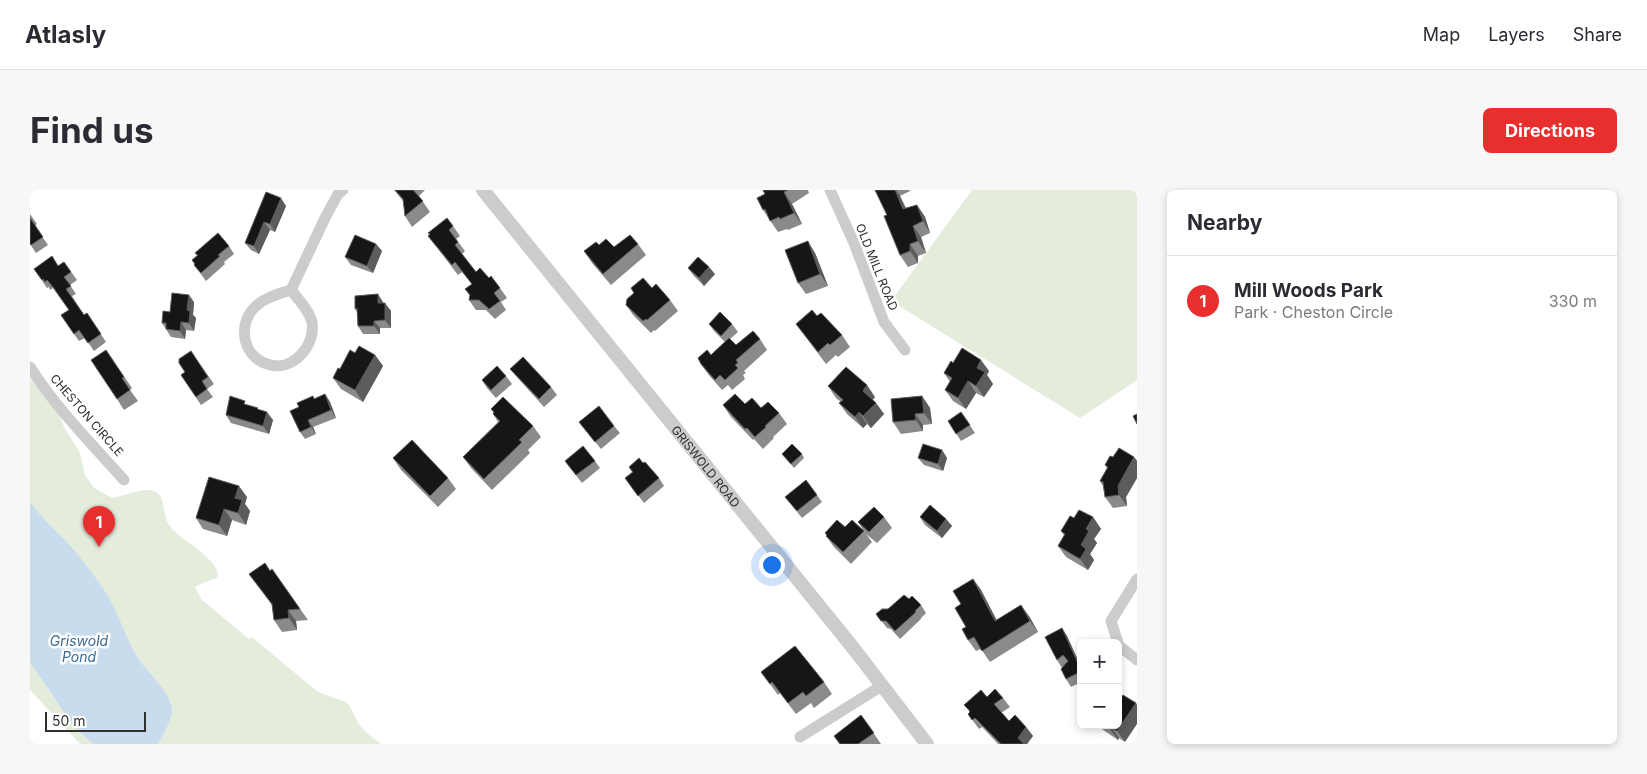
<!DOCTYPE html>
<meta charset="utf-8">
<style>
body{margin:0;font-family:Inter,sans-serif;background:#f7f7f7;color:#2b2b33}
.controls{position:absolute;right:15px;bottom:15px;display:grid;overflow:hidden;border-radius:8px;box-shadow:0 2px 8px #0003}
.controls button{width:45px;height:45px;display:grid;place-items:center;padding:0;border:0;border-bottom:1px solid #e1e1e2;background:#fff;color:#2b2b33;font:25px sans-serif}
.scale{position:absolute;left:15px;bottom:12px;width:101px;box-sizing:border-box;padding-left:5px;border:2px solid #2f2f2f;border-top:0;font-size:14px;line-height:18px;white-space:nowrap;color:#2f2f2f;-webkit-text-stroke:4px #fff;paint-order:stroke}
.you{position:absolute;left:741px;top:374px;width:18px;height:18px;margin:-12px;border:4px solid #fff;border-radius:50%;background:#1a73e8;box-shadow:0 0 0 8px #1a73e833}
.badge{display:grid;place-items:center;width:32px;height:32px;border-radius:50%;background:#e92e2e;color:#fff;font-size:16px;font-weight:700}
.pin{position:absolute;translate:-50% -41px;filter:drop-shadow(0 1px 2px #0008)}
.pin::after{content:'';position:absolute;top:26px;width:18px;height:15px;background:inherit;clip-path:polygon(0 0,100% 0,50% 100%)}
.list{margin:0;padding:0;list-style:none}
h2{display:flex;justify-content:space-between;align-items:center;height:65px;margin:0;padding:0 20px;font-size:21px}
h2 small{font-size:16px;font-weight:400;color:#7c7c81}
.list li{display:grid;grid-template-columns:32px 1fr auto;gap:15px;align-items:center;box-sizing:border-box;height:90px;padding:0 20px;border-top:1px solid #e1e1e2}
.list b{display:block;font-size:19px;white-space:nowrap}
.list p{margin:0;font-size:16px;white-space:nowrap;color:#7c7c81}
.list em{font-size:16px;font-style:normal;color:#7c7c81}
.map{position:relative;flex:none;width:1107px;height:554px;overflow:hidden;border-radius:8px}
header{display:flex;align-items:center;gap:30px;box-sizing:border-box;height:70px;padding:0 25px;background:#fff;border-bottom:1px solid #e1e1e2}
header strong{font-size:24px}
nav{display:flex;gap:28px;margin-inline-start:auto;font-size:18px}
.intro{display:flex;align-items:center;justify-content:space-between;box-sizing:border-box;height:120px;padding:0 30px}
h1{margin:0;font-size:35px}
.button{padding:12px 22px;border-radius:8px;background:#e92e2e;color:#fff;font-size:18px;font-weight:700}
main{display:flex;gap:30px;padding:0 30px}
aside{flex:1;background:#fff;border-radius:8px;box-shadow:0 2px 8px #0003}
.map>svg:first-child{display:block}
.green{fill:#e4ecdc}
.water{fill:#c8dced}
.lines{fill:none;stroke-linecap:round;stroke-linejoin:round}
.minor{stroke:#ccc;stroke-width:11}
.tertiary{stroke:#ccc;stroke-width:14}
.wall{fill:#8a8a8a}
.shaded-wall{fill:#5c5c5c}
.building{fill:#161616;stroke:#5c5c5c}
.labels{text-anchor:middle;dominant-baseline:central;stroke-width:5;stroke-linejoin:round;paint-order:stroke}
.street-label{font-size:12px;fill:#2f2f2f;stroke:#fff}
.water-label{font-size:14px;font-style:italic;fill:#3b6a93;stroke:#fff}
</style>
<header>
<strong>Atlasly</strong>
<nav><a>Map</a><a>Layers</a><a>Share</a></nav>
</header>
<div class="intro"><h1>Find us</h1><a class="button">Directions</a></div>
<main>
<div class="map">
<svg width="1107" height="554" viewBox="0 0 1107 554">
<rect width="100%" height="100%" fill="#fff"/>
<g class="green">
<polygon points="942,0 1107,0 1107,190 1050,228 861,111"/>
<path d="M0 188 30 226 34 237 50 263 55 285 64 298 82 308C92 307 114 297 123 301 136 305 132 320 137 331 139 336 144 341 149 345 159 354 193 374 187 388L175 392 165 397 172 410 219 449 222 447 288 502 316 512 319 515 328 533 336 542 351 554H50L0 500Z"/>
</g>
<path class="water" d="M0 312C10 326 22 337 34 349 48 364 63 383 74 400 89 422 95 449 110 471 119 484 141 503 142 519 143 527 133 546 128 554H63L43 535 0 472Z"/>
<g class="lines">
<g class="minor">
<polyline points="800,0 824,53 854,132 875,160"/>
<path d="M261 100C268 109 279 120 282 132 286 156 262 183 237 174 212 166 207 133 226 116 236 107 249 104 261 100L295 28 308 4 313 0"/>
<path d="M0 177C26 218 62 254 94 290"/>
<polyline points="1088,453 1081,431 1107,389"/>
<polyline points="1088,455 1107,470"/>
<polyline points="770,547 853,495"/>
</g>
<path class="tertiary" id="s1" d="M453 0 824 459 897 554"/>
</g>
<g class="wall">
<polygon points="364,0 395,0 389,6 400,22 382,37 375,26 374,12"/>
<polygon points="733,0 778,0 779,3 762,14 772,34 758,40 757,39 748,42 733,20 735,4"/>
<polygon points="845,0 880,0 880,1 870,6 876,18 887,15 895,27 900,43 891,47 896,63 888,66 888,73 878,77 870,65 857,25"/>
<polygon points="236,2 256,16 245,42 240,40 229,64 221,60 215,53"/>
<polygon points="0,24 7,34 5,36 18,55 6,63 0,54"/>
<polygon points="423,36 430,46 426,49 435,61 432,64 446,82 459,88 470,98 477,108 471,112 476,120 465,129 456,120 446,120 439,110 442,94 432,82 428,85 398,46"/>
<polygon points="346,54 352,61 343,83 321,75 315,67"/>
<polygon points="608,54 616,65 581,95 562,73 554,61 569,55 584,57"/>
<polygon points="199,56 204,64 194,72 195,74 176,91 164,75 165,74 162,70 167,66 165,63"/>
<polygon points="785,63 798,96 776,104 768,93"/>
<polygon points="34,72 47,90 40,95 46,104 42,106 54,125 57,123 76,152 64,161 55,148 49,151 31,125 39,120 28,105 23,98 20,100 19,97 17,98 4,79 28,76"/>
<polygon points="658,78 685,84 674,96 664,86"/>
<polygon points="601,98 622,98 640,110 648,121 625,141 624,140 621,143 604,126 596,115 604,103"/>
<polygon points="164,112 163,125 166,128 164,141 156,140 155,149 141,147 132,133 140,122"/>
<polygon points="353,112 353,113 361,121 361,138 350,138 350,144 333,144 328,136 327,122 325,119"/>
<polygon points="787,126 812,145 820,157 808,167 806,165 796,174 766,134"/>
<polygon points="679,134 702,134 708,142 700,149 706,155 730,149 737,160 714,181 716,183 713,185 715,189 702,200 698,195 692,200 678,184 671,174 695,152 684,141"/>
<polygon points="76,160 102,198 100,200 108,211 94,220 87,209"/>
<polygon points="161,161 184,194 177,199 183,207 171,215 151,185 155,182"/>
<polygon points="325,163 345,165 353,176 333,212 311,199 303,188"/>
<polygon points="923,173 959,181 957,185 963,194 954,207 946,203 936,219 923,211 915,200 920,192 914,183"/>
<polygon points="480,179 521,197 527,205 514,217 486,186"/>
<polygon points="476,186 482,194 466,208 457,198 452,190"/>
<polygon points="798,196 845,207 843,210 846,213 854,224 841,238 837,234 833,238 817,224 809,213 811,212 806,208"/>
<polygon points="295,204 300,212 306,228 283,237 286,244 275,249 270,242 269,217 283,206 284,209"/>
<polygon points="892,206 900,218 902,234 893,235 893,241 871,244 863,232"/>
<polygon points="715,214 749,223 757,234 743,247 744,248 733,259 724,249 723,250 701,227 693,215"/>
<polygon points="219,215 229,220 243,230 239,244 201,233 196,225"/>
<polygon points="461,219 503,236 511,247 498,260 500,263 462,300 441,278 433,267 468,232 463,224 464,223"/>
<polygon points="931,222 945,243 931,251 918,231"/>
<polygon points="549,232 584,236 590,243 571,259"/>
<polygon points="912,260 917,268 913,281 894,275 888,268"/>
<polygon points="752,264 772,264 774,268 764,278"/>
<polygon points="1083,267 1104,267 1107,271 1107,288 1096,307 1097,316 1083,318 1075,307 1073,296 1070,291 1077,278 1075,275"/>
<polygon points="363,268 418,288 426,299 408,317 371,280"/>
<polygon points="535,271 565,271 570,278 552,293"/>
<polygon points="613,273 629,288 634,296 614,313 595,288 602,282 599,277"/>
<polygon points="787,305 792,312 772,328 755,307"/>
<polygon points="217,307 215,314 220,321 216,335 202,330 197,346 173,339 166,328"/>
<polygon points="854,327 862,338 847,353 836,344 828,332"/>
<polygon points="890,327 916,329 922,336 912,348 895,335"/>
<polygon points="1063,327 1071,339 1064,349 1067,353 1060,364 1064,370 1058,380 1036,367 1028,356 1034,345 1031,341 1044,328"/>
<polygon points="815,337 834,341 842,352 821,374 804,357 796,346 797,345 795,343"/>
<polygon points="242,379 278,430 266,431 267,440 252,442 244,430 242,415 219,384 240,381"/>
<polygon points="943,389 951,400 966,430 999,426 1008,442 960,472 951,459 946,461 938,450 931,414"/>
<polygon points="879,409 891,415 896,423 891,428 891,429 870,449 861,439 857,438 846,424"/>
<polygon points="1032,438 1037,446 1051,477 1051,492 1041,497 1036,489 1032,478 1027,470"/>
<polygon points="731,482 794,492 802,504 784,518 781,513 766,524 750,503 748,505"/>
<polygon points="957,507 973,508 980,517 971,523 979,531 996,537 1003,546 997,554 968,554 952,537 949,539 938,524 940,522 934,515"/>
<polygon points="831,525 851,554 809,554"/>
<polygon points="1066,535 1088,535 1095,552 1089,548 1088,550"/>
</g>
<g class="shaded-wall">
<polygon points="865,0 866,0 870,6 881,30 873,19"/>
<polygon points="754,2 762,14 772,34 764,23"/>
<polygon points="251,8 256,16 245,42 240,34"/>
<polygon points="887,15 895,27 900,43 893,31"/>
<polygon points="234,32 240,40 229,64 224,56"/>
<polygon points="883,36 891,47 896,63 888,51"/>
<polygon points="778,51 785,63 798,96 790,84"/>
<polygon points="346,54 352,61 343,83 337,76"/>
<polygon points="880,54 888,66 888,73 880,61"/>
<polygon points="679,77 685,84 674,96 669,88"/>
<polygon points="348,104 353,112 353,121 348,113"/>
<polygon points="159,105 164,112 163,125 166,128 164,141 159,133 157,120"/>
<polygon points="355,113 361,121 361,138 355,130"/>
<polygon points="344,131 350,138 350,144 344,136"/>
<polygon points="151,132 156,140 155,149 150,141"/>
<polygon points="345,165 353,176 333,212 325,200"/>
<polygon points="951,170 959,181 957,185 963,194 954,207 946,196 947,178"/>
<polygon points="938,191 946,203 936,219 928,208"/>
<polygon points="837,195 845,207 840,212 833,201"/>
<polygon points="295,204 300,212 306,228 301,220"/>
<polygon points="892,206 900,218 902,234 894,223"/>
<polygon points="846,213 854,224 841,238 833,226"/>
<polygon points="237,222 243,230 239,244 233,236"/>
<polygon points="829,222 837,234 833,238 825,227"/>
<polygon points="885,224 893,235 893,241 886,230"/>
<polygon points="278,230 283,237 286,244 281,237"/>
<polygon points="912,260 917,268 913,281 908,274"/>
<polygon points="1104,267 1107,271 1107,288 1096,307 1097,316 1089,305 1088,296"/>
<polygon points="209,296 217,307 215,314 220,321 216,335 208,323 205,308"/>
<polygon points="194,319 202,330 197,346 189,335"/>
<polygon points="1063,327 1071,339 1064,349 1067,353 1060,364 1064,370 1058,380 1050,369 1051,355 1056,339"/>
<polygon points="916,329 922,336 912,348 907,341"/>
<polygon points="943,389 951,400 973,442 965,431"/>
<polygon points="991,415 999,426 1008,442 1000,431"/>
<polygon points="258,420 266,431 267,440 259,428"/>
<polygon points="1032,438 1037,446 1051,477 1051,480"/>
<polygon points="1106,513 1107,515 1107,534 1095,552 1087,541"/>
<polygon points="996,537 1003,546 997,554 992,554 988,548"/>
<polygon points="1081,537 1089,548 1088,550 1080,539"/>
</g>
<g class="building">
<polygon points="365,0 383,0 393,11 375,26 373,9"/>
<polygon points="733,0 758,0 754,2 764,23 750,29 749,27 740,31 735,19 733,20 727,8 735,4"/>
<polygon points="845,0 865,0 873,19 887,15 893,31 883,36 888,51 880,54 880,61 870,65 854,26 857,25"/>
<polygon points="236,2 251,8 240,34 234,32 224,56 215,53"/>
<polygon points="0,28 13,47 1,55 0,54"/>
<polygon points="417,28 423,36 419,40 428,52 425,55 446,82 450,78 459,88 461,86 470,98 464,103 470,111 459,119 449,110 439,110 440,105 435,99 442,94 425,72 422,75 398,46 400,44 398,43"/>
<polygon points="188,43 199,56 188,65 190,66 171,83 164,75 165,74 162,70 168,65 165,63"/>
<polygon points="325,45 346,54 337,76 315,67"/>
<polygon points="600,45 608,54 573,84 554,61 566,52 569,55 576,49 584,57"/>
<polygon points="778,51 790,84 768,93 755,60"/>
<polygon points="22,66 28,76 34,72 41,82 34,87 41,96 36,99 54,125 57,123 71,144 58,153 49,140 44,144 31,125 39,120 23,97 17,90 15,92 13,89 12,90 4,79"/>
<polygon points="668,67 679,77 669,88 658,78"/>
<polygon points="613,88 622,98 626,94 640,110 617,130 616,129 613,131 596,115 597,109 604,103 601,98"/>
<polygon points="142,103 159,105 157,120 160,121 159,133 151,132 150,141 136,139 136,133 132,133 133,121 140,122"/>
<polygon points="348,104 348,113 355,113 355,130 344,131 344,136 328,136 327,118 325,119 325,106"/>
<polygon points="782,120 787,126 791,123 812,145 800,155 798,153 788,162 766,134"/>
<polygon points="690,122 702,134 691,146 679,134"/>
<polygon points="723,141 730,149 706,170 708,173 705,175 708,178 695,190 690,185 685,190 671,174 668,168 677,160 681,165 699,148 706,155"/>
<polygon points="329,156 345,165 325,200 303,188 308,178 310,179 320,160 325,163"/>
<polygon points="932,158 951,170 947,178 955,182 946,196 938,191 928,208 915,200 922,188 914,183 921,171 923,173"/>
<polygon points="76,160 94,187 92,188 100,200 87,209 61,170"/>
<polygon points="161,161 178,187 172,191 177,199 166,207 151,185 155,182 149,173 149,169"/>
<polygon points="493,167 521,197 509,209 480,179"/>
<polygon points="467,176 476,186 461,200 452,190"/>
<polygon points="816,177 837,195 833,201 846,213 833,226 829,222 825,227 809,213 813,210 798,196"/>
<polygon points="295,204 301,220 278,230 281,237 270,242 260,221 269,217 267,213 283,206 284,209"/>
<polygon points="705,204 715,214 722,208 731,218 738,212 749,223 735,236 736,237 725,247 717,238 715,239 693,215"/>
<polygon points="200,206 215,211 214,214 228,218 227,219 237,222 233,236 196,225"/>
<polygon points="892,206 894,223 885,224 886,230 863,232 861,209"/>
<polygon points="473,207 503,236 489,250 492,252 454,289 433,267 470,231 463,224 464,222 461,219"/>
<polygon points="569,216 584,236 565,252 549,232"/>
<polygon points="931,222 940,235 926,244 918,231"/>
<polygon points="1107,224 1107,234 1103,226"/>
<polygon points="382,250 418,288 400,306 363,268"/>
<polygon points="762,254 772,264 761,274 752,264"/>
<polygon points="893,254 912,260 908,274 888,268"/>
<polygon points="553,256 565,271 546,285 535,271"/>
<polygon points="1089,258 1104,267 1088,296 1089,305 1075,307 1073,292 1070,291 1078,277 1075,275 1080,266 1083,267"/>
<polygon points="609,268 613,273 615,272 629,288 608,306 595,288 603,282 599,277"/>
<polygon points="179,287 209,296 205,308 212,310 208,323 194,319 189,335 166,328"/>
<polygon points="776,290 787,305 767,321 755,307"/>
<polygon points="900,315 916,329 907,341 890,327"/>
<polygon points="844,317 854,327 839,342 828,332"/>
<polygon points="1049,320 1063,327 1056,339 1059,341 1051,355 1056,359 1050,369 1028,356 1035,344 1031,341 1040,326 1044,328"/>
<polygon points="807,330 815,337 822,330 834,341 813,362 796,346 797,345 795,343"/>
<polygon points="235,373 240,381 242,379 270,419 258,420 259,428 244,430 242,414 219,384"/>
<polygon points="943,389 965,431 991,415 1000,431 952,461 944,447 938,450 932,439 936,437 925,418 931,414 923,401"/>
<polygon points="874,405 879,409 882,406 891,415 885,421 886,422 865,441 856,431 851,431 846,424 852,419 858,419"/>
<polygon points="1032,438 1050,478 1048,479 1050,482 1036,489 1031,479 1038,471 1033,465 1027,470 1015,447"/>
<polygon points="765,456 794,492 776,506 773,502 758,513 742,492 740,494 731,482"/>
<polygon points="965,499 973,508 964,514 979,531 985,525 996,537 988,548 994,554 971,554 945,528 942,530 938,524 940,522 939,520 934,515 951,500 957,507"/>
<polygon points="1093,505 1106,513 1087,541 1081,537 1080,539 1075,535 1088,535 1088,511"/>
<polygon points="831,525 844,543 828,554 810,554 804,546"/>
</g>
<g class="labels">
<g class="street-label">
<text transform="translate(847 77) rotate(68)">OLD MILL ROAD</text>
<text transform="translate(57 225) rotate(49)">CHESTON CIRCLE</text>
<text stroke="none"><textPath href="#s1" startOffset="355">GRISWOLD ROAD</textPath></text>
</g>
<g class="water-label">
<text x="49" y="450">Griswold<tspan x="49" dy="16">Pond</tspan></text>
</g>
</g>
</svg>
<div class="controls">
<button>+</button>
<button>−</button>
</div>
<div class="scale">50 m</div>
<div class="you"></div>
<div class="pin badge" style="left:69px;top:357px">1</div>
</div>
<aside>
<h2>Nearby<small></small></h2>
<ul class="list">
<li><span class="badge">1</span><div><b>Mill Woods Park</b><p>Park · Cheston Circle</p></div><em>330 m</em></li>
</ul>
</aside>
</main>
